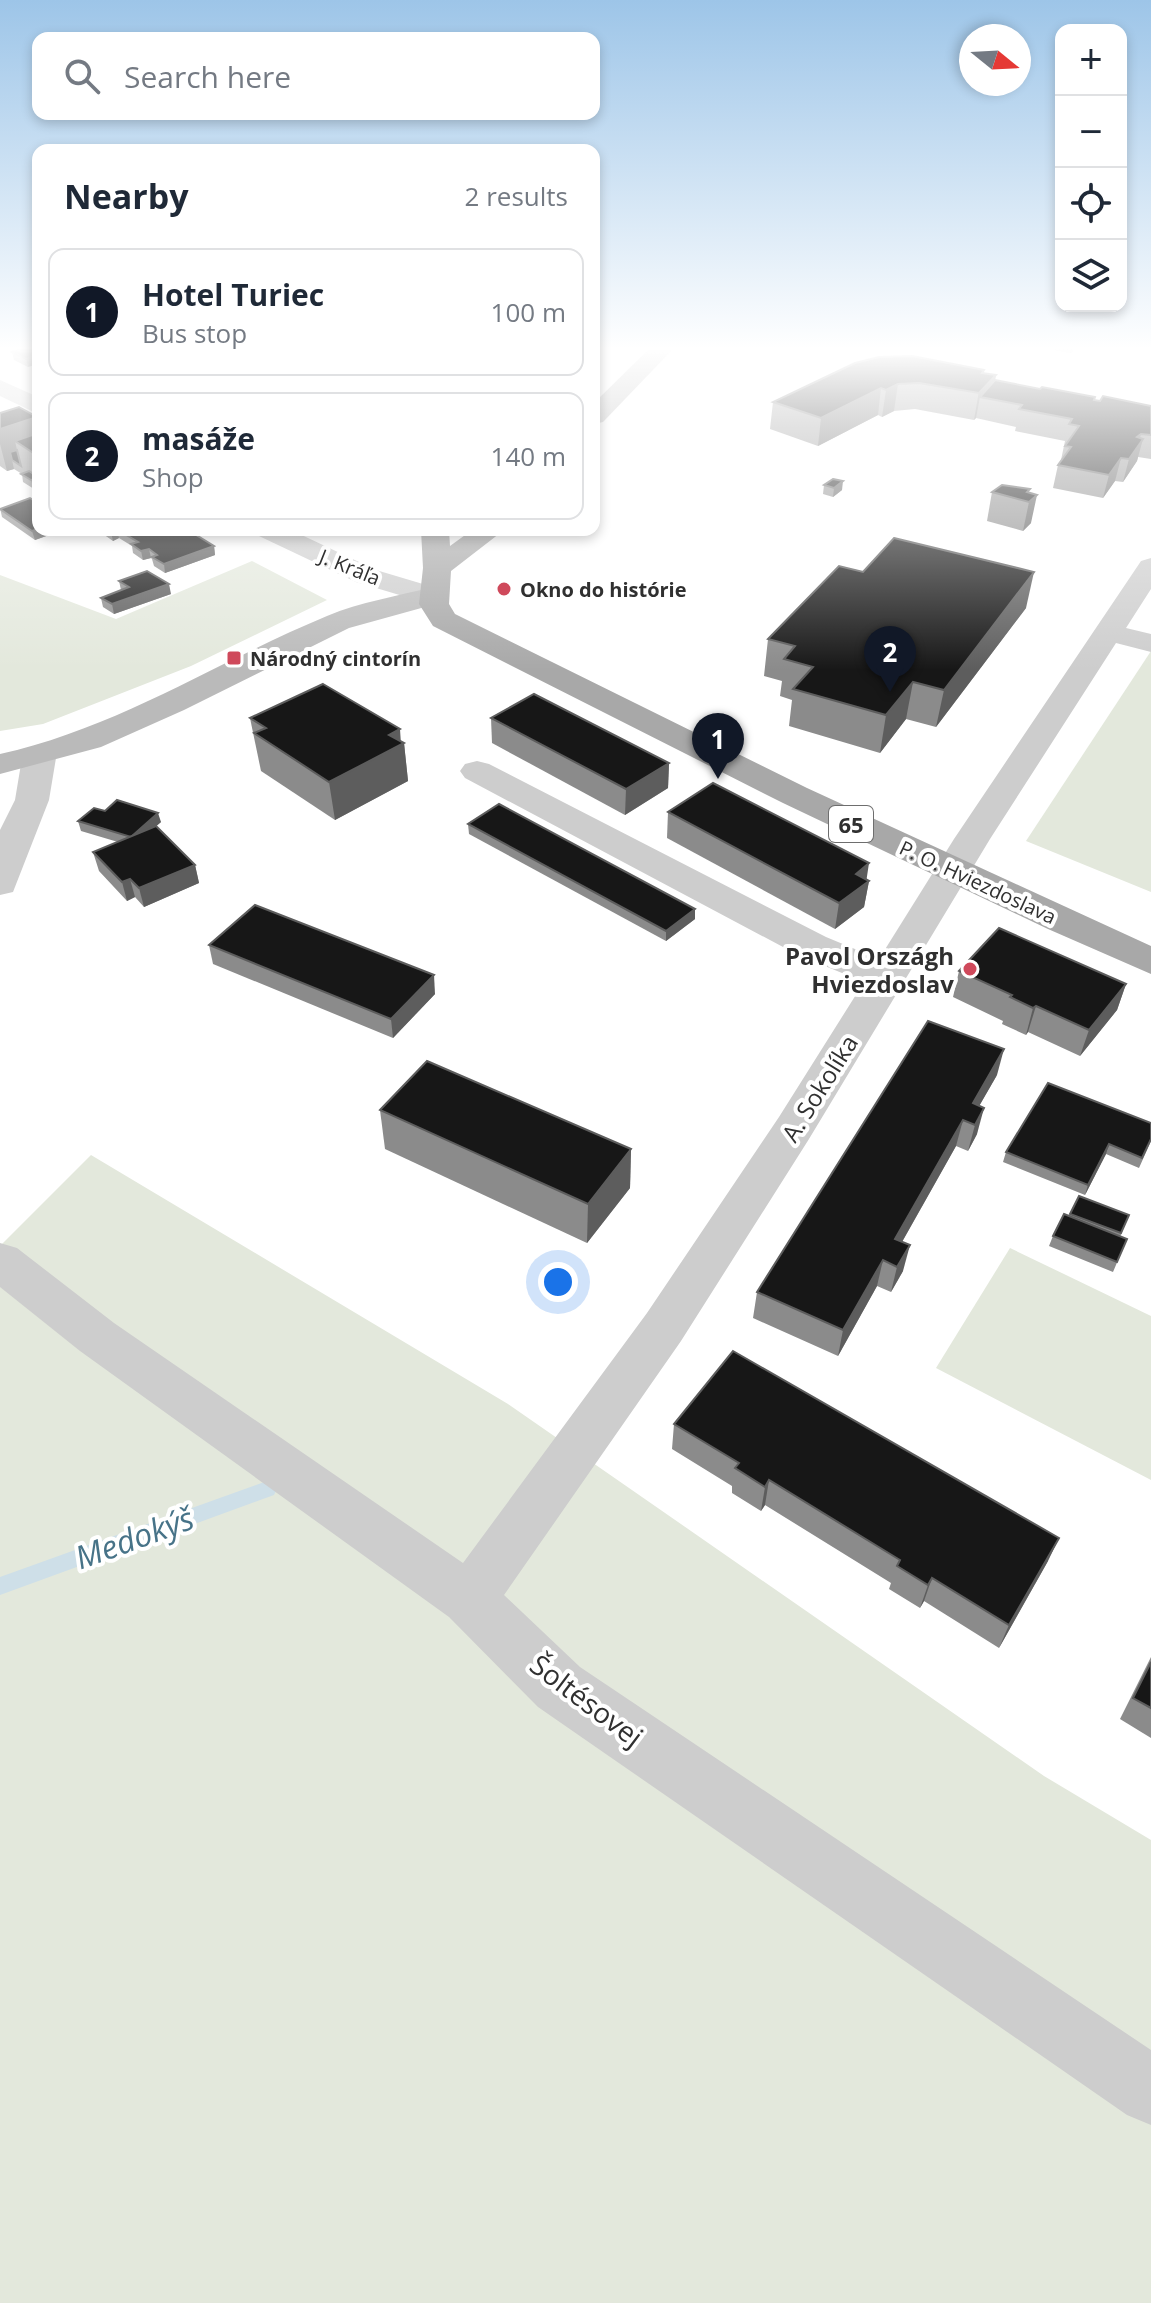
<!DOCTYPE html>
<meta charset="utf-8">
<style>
body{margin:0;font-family:"Open Sans",sans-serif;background:#f2f2f3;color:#1f2937}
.controls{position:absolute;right:24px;top:24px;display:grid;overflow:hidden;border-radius:16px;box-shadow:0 4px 12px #0003}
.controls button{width:72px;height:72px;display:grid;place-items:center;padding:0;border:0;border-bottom:2px solid #e0e1e3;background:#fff;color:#1f2937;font:40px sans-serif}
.compass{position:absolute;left:959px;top:24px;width:72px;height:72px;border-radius:50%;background:#fff;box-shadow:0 4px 12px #0003;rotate:108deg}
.you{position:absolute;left:558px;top:1282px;width:28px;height:28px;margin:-20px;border:6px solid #fff;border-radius:50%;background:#1a73e8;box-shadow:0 0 0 12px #1a73e833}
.badge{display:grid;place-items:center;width:52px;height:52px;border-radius:50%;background:#111827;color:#fff;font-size:26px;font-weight:700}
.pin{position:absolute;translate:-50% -66px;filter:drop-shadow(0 2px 4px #0008)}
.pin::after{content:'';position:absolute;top:42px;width:28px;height:24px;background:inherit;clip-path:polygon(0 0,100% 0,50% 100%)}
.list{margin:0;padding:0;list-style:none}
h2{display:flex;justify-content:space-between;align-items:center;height:104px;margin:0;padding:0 32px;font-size:34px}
h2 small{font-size:26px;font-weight:400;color:#747a83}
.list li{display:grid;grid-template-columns:52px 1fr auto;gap:24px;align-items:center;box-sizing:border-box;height:128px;margin:0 16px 16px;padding:0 16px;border:2px solid #e0e1e3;border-radius:16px}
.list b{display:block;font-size:30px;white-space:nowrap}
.list p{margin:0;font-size:26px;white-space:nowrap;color:#747a83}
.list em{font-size:26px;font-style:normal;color:#747a83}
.icon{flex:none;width:44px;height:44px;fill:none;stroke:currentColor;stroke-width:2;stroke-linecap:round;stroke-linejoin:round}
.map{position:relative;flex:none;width:1151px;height:2303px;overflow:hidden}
.search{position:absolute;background:#fff;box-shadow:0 4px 12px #0003;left:32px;top:32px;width:568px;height:88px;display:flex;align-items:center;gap:20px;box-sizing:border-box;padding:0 28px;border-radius:16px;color:#747a83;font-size:30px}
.panel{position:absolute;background:#fff;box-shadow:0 4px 12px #0003;left:32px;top:144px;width:568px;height:392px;border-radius:16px}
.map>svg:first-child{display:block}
.green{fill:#e3e8dc}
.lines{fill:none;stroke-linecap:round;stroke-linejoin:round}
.stream{fill:#cedfe8;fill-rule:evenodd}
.street{fill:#cdcdcd;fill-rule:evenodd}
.secondary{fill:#bababa;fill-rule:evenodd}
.primary{fill:#a8a8a8;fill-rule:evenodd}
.wall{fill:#8b8b8b}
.shaded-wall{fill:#5d5d5d}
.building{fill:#171717;stroke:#5d5d5d;stroke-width:2}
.poi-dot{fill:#cf495b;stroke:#fff;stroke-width:3}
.labels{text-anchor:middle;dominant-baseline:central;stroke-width:8;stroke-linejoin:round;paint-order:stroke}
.far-street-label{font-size:20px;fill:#303030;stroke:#fff}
.far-poi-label{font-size:20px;font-weight:bold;fill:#303030;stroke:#fff;text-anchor:start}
.shield{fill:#fff;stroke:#6e6e6e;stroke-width:2}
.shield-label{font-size:22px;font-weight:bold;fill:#303030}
.poi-label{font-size:24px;font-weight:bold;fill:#303030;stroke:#fff;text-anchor:end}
.street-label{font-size:24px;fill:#303030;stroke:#fff}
.near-street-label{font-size:28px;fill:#303030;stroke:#fff}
.near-water-label{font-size:32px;font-style:italic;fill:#477388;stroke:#fff}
</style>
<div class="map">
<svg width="1151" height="2303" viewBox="0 0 1151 2303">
<rect width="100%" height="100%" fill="#fff"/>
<g class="green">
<polygon points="252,561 327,600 191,666 43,724 0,731 0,575 116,619"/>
<polygon points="1151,651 1151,892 1026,841"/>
<polygon points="91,1155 508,1404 1044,1776 1151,1840 1151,2303 0,2303 0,1246"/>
<polygon points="1010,1248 1151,1316 1151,1480 936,1368"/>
</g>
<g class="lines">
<polygon class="stream" points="267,1481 274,1483 277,1489 274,1495 0,1595 0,1577"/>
<g class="street">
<polygon points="0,380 38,397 38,414 0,396"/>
<polygon points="255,530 291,530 376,570 443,590 448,596 443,602 433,605 356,582 259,536"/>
<polygon points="1151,558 1151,589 1126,628 1151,634 1151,652 1116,643 990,839 809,1139 681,1341 504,1595 580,1667 1151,2050 1151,2125 1127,2115 538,1707 449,1617 80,1351 0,1287 0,1243 17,1248 114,1323 463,1563 647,1313 779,1117 864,982 798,955 465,778 460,771 465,764 477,761 489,764 826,937 879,959 954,839 1137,567 1141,561"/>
<polygon points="39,748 51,751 56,758 49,800 13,892 0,895 0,830 15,800 22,758 27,751"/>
</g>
<path class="secondary" d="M433 587 443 590 448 596 443 602 349 628 184 710 101 747 0 774V754C118 728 216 662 327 616 360 602 398 596 433 587Z"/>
<g class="primary">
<polygon points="650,348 674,348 603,422 594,424 594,403"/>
<polygon points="421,530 449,530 450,546 472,530 504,530 451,571 449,604 455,614 807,788 1151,946 1151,974 1048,929 783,803 433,626 419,604 423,568"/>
</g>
</g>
<g class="wall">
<polygon points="24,348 28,367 14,360 12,352"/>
<polygon points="1042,348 1076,348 1071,353"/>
<polygon points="984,373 996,375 995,380 1094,400 1151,406 1151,459 1138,457 1137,461 1123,482 1115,481 1103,498 1053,488 1058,465 1061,460 1065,441 1015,431 1016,427 976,418 974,420 915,409 894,411 882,417 878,415 818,446 770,429 773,402"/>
<polygon points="0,413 37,417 38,422 38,487 34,489 23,482 22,474 14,469 7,471 0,466"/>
<polygon points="824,485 842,490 833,497 823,494"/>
<polygon points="992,492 1029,492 1031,523 1023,531 987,521"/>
<polygon points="0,508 38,530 63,530 35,540 2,517"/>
<polygon points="102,530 188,530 214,546 215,555 165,573 154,566 152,559 151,558 143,560 133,553 132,546 119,538 113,541 103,534"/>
<polygon points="863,572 1026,608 936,727 906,719 880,753 789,726 792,700 780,696 782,681 764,676 768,639"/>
<polygon points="119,581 171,594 114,614 103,607 101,598 121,590"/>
<polygon points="250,718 401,741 404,743 408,781 335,820 261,771"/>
<polygon points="491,718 669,763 668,788 625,815 492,743"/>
<polygon points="668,812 867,879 869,881 864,907 835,929 667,838"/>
<polygon points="78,821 161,822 156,826 195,865 199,883 144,907 135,897 127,901 99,871 93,852 118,842 81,831"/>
<polygon points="468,824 695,919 666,941 469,834"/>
<polygon points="209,945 435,994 393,1038 213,964"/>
<polygon points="959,971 1126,984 1117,1010 1080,1056 1028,1032 1026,1035 1002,1024 1003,1021 953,997"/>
<polygon points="997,1075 979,1106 977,1134 968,1151 956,1146 902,1242 903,1271 891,1292 877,1286 838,1356 753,1318 757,1292"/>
<polygon points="380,1110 631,1149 630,1188 587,1243 385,1149"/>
<polygon points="1151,1123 1151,1141 1139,1168 1106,1154 1085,1195 1003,1162 1006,1152"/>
<polygon points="1079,1196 1129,1215 1120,1237 1127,1239 1113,1272 1049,1246 1053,1236 1069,1216"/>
<polygon points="674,1424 1048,1561 999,1648 924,1601 920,1608 889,1589 891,1583 765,1505 761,1511 732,1493 732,1486 672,1449"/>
<polygon points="1151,1657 1151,1738 1120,1719"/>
</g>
<g class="shaded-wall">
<polygon points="38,355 38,364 28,367 26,359"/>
<polygon points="984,370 980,392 996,375 992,399 980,397 976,418 974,420 982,373"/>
<polygon points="898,384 894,411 882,417 886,390"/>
<polygon points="881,388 878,415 818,446 821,418"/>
<polygon points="37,417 38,422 38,452 15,441 19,459 12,460 14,469 7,471 0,444 0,429"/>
<polygon points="1141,434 1138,446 1143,439 1137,461 1123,482 1129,459 1137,437"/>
<polygon points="1121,458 1115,481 1103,498 1109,475"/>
<polygon points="38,478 38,487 34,489 31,480"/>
<polygon points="843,481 842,490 833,497 834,488"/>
<polygon points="1037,495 1031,523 1023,531 1029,502"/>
<polygon points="38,529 38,530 63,530 35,540 32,531"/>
<polygon points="117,530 119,538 113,541 111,532"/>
<polygon points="214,546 215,555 165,573 164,564"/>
<polygon points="149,549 151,558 143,560 141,551"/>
<polygon points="1034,572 1026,608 936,727 944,690"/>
<polygon points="169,584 171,594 114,614 112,604"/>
<polygon points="913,682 906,719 880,753 886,715"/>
<polygon points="400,729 401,745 404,743 408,781 335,820 329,782 389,735"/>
<polygon points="669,763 668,788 625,815 626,789"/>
<polygon points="158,813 161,822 134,846 131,837"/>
<polygon points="869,863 866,883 869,881 864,907 835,929 839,903 856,874"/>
<polygon points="195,865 199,883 144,907 139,888"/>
<polygon points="130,879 135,897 127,901 122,882"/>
<polygon points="695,909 695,919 666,941 666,931"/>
<polygon points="434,975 435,994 393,1038 391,1019"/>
<polygon points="1126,984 1117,1010 1080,1056 1089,1030"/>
<polygon points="1036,1006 1028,1032 1026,1035 1033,1008"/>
<polygon points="1004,1049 997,1075 970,1122 973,1103"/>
<polygon points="984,1108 977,1134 968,1151 975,1125"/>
<polygon points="963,1120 956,1146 889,1265 895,1239"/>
<polygon points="1109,1144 1106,1154 1085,1195 1088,1185"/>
<polygon points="631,1149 630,1188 587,1243 588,1204"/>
<polygon points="910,1245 903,1271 891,1292 897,1267"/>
<polygon points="883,1260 877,1286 838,1356 843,1330"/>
<polygon points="769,1480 765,1505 761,1511 765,1487"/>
<polygon points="1059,1538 1048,1561 999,1648 1009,1625"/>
<polygon points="932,1578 924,1601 920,1608 928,1585"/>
</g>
<g class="building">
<polygon points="24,348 38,348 38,355 26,359 12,352"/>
<polygon points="912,356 984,370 982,373 996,375 979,393 919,383 898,384 886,390 881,388 821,418 773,402 855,363 879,357"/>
<polygon points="995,380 1040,389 1042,387 1095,397 1094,400 1100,401 1103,396 1151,406 1151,435 1141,434 1137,437 1143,439 1129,459 1121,458 1109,475 1058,465 1071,447 1065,446 1079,426 1069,424 1072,419 1019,409 1022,405 980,397"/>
<polygon points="19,407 37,417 0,429 0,413"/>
<polygon points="38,433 38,456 15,441"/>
<polygon points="17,450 21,466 12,460 10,452"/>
<polygon points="29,471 38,477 38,478 31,480 21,474"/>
<polygon points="833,479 843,481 834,488 824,485"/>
<polygon points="1002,485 1030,489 1027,492 1037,495 1029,502 992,492"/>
<polygon points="30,498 38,503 38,529 32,531 0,509"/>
<polygon points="118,530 188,530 214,546 164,564 152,557 157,555 149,549 141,551 131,544 138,542"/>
<polygon points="894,538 1034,572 944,690 913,682 886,715 793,689 813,667 784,659 795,646 768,639 839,566 863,572"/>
<polygon points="147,571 169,584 112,604 101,598 129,587 119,581"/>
<polygon points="323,684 400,729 389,735 404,743 329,782 254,733 266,728 250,718"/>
<polygon points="534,694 669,763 626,789 491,718"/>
<polygon points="713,783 869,863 856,874 869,881 839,903 668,812"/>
<polygon points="117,800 158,813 131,837 78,821 94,808 105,811"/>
<polygon points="499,804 695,909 666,931 468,824"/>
<polygon points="156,826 195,865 139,888 130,879 122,882 93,852"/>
<polygon points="255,905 434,975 391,1019 209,945"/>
<polygon points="999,928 1126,984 1089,1030 1036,1006 1033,1008 1010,997 1012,995 959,971"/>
<polygon points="928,1021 1004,1049 973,1103 984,1108 975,1125 963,1120 895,1239 910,1245 897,1267 883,1260 843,1330 757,1292"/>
<polygon points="427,1061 631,1149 588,1204 380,1110"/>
<polygon points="1048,1083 1151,1123 1151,1139 1142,1158 1109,1144 1088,1185 1006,1152"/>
<polygon points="1079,1196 1129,1215 1121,1233 1070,1214"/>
<polygon points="1064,1214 1127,1239 1117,1262 1053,1236"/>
<polygon points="733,1351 1059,1538 1009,1625 932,1578 928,1585 897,1566 900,1560 769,1480 765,1487 735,1468 739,1463 674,1424"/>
<polygon points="1151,1662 1151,1708 1133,1698"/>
</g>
<linearGradient id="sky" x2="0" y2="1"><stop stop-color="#9dc5e8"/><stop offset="0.52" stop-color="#fff"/><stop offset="1" stop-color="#fff" stop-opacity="0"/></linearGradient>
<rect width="1151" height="670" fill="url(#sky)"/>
<g class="poi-dot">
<circle cx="504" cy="589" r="8"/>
<rect x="226" y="650" width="16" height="16" rx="4"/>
<circle cx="970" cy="969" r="8"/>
</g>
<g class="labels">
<g class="far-street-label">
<text transform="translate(350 567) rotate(22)">J. Kráľa</text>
<text transform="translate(978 882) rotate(25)">P. O. Hviezdoslava</text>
</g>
<g class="far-poi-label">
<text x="520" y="589">Okno do histórie</text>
<text x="250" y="658">Národný cintorín</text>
</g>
<rect class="shield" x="829" y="806" width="44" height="36" rx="6"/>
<g class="shield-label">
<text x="851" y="824">65</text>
</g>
<g class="poi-label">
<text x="954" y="955">Pavol Országh<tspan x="954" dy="28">Hviezdoslav</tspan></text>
</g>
<g class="street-label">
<text transform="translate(819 1088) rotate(-58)">A. Sokolíka</text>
</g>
<g class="near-street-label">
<text transform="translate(587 1700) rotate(37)">Šoltésovej</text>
</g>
<g class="near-water-label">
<text transform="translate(134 1537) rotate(-20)">Medokýš</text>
</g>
</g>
</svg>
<div class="controls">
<button>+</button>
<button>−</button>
<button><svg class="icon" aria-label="locate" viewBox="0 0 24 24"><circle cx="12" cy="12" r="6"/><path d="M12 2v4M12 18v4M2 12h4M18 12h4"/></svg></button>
<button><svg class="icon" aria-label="layers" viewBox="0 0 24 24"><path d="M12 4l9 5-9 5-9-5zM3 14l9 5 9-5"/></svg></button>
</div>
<svg class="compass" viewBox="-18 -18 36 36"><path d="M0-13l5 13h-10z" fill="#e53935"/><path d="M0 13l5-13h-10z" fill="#747a83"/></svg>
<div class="you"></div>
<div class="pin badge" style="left:718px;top:779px">1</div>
<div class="pin badge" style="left:890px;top:692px">2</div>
<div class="search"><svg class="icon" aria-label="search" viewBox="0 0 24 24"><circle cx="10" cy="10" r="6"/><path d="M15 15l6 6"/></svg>Search here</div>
<section class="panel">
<h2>Nearby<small>2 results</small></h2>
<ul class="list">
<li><span class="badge">1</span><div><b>Hotel Turiec</b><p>Bus stop</p></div><em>100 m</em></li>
<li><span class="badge">2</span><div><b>masáže</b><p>Shop</p></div><em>140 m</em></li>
</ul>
</section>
</div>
